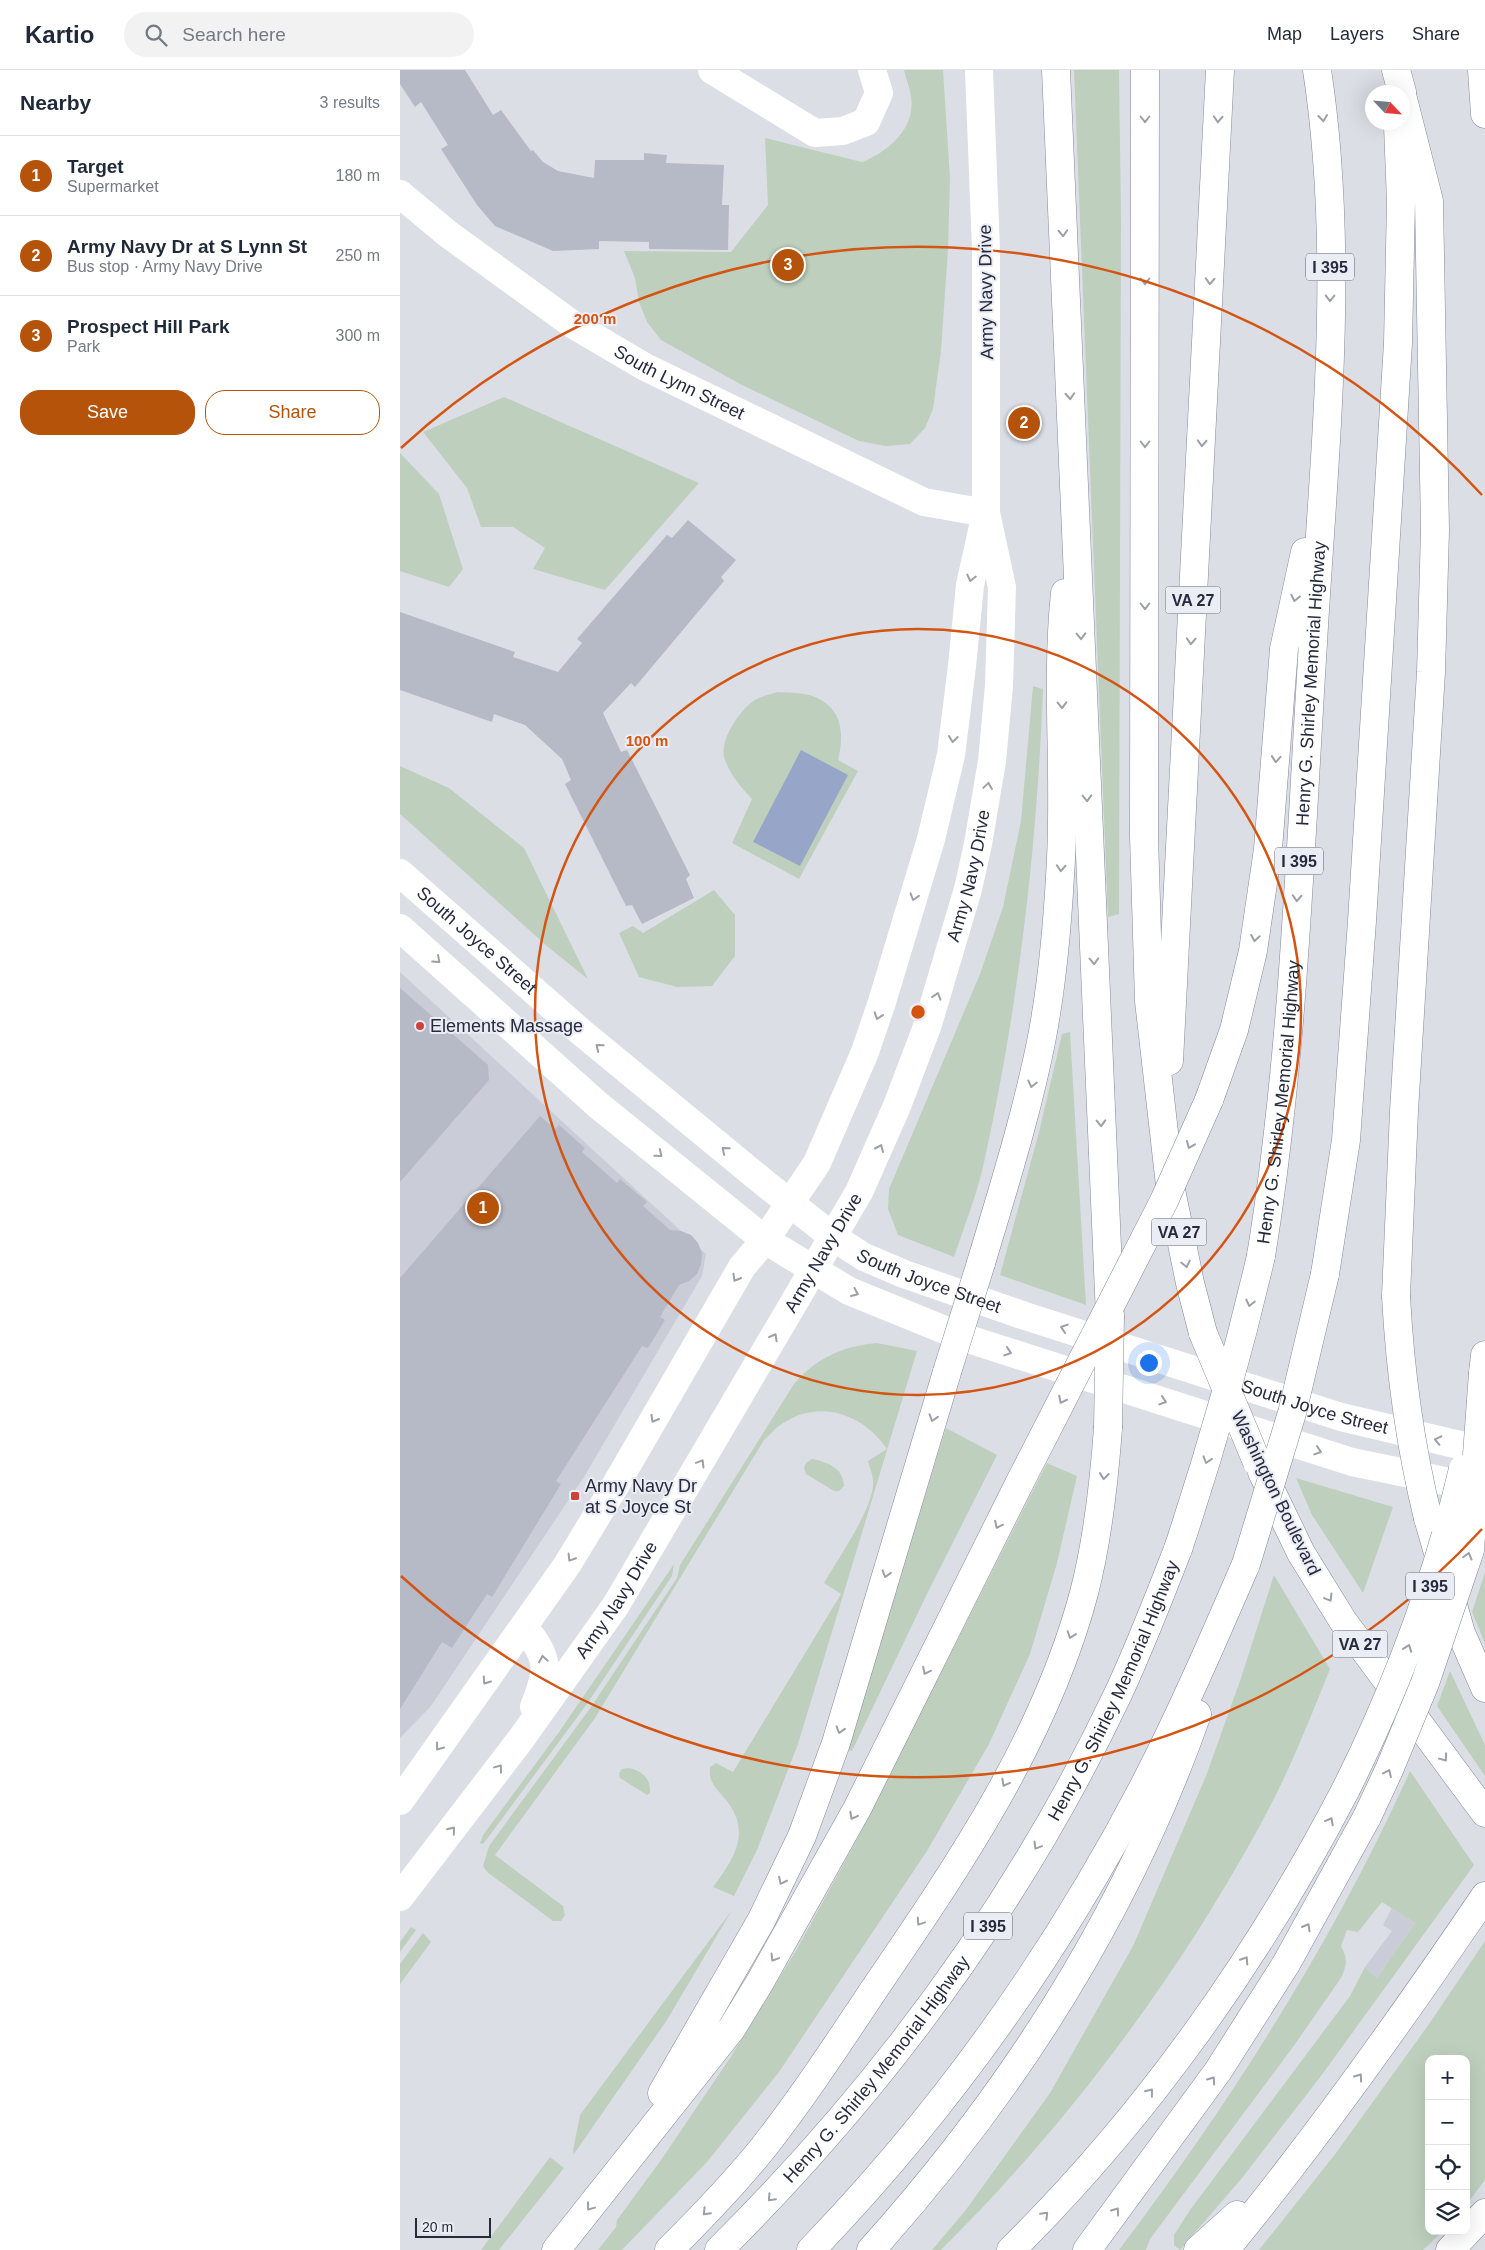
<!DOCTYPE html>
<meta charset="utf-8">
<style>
body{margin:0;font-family:Arial,sans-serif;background:#f2f2f3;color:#1f2937}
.controls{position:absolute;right:15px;bottom:15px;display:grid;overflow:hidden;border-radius:10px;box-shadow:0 5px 20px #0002}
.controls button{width:45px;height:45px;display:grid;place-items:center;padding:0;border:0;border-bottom:1px solid #e0e1e3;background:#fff;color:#1f2937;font:25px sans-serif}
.compass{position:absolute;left:965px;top:15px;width:45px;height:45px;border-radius:50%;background:#fff;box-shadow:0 5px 20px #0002;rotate:116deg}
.scale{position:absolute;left:15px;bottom:12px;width:76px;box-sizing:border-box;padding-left:5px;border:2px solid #252a3d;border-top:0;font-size:14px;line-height:18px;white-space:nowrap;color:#252a3d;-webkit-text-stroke:4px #ebedf4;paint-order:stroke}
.you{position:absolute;left:748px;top:1292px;width:18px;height:18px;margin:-12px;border:4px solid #fff;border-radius:50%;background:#1a73e8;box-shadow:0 0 0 8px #1a73e833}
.badge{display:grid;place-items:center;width:32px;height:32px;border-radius:50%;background:#b45309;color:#fff;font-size:16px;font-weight:700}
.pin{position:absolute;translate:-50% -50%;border:2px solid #fff;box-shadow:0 1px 5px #0006}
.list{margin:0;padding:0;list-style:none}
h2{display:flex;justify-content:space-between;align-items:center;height:65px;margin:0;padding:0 20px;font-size:21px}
h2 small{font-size:16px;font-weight:400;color:#747a83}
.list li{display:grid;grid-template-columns:32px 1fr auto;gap:15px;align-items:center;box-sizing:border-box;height:80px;padding:0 20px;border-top:1px solid #e0e1e3}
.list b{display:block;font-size:19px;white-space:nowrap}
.list p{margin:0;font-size:16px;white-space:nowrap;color:#747a83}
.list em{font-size:16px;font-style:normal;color:#747a83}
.actions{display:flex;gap:10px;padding:15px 20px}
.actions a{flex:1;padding:11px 0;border:1px solid #b45309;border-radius:20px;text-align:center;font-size:18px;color:#b45309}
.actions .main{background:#b45309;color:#fff}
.icon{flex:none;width:28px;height:28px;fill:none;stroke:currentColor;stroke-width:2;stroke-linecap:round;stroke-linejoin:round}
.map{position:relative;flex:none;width:1085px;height:2180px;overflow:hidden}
header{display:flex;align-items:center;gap:30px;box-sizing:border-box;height:70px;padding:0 25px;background:#fff;border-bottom:1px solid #e0e1e3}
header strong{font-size:24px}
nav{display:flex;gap:28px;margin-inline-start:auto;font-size:18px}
.search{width:350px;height:45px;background:#f2f2f3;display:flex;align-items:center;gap:12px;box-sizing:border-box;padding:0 18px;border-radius:28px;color:#747a83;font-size:19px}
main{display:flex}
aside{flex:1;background:#fff}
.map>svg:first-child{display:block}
.built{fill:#cacdd8}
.green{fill:#bed0bd}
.water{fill:#96a5c8}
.building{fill:#b6b9c6}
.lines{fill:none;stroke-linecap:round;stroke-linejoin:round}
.highway-casing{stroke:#83899d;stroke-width:29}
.secondary{stroke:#fff;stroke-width:28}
.highway{stroke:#fff;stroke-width:28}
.highway-bridge-casing{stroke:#83899d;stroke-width:29;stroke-linecap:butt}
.highway-bridge{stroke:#fff;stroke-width:28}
.oneway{stroke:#9d9fa8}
.ring{fill:none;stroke:#d45411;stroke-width:2.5}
.poi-dot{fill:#cf403d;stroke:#ebedf4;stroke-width:2}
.labels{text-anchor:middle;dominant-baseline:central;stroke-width:4;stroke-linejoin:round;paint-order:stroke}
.shield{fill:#ebedf4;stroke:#606474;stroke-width:1}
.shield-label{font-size:16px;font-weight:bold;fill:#252a3d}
.street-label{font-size:18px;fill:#252a3d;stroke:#ebedf4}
.poi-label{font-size:18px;fill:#252a3d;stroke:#ebedf4;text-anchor:start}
.centre{fill:#d45411;stroke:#ebedf4;stroke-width:2.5}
.ring-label{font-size:15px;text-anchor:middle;font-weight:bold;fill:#d45411;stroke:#ebedf4;stroke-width:4;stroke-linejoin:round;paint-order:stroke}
</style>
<header>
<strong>Kartio</strong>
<div class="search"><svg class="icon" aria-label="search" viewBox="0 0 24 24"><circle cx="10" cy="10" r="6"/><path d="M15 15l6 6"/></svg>Search here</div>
<nav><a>Map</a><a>Layers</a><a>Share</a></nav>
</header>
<main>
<aside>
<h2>Nearby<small>3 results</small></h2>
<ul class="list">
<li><span class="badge">1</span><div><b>Target</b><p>Supermarket</p></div><em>180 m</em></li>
<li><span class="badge">2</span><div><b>Army Navy Dr at S Lynn St</b><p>Bus stop · Army Navy Drive</p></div><em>250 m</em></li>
<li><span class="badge">3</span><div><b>Prospect Hill Park</b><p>Park</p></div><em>300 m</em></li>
</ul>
<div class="actions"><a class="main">Save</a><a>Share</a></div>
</aside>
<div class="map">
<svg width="1085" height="2180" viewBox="0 0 1085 2180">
<rect width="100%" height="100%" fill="#dcdee6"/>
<g class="built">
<polygon points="0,902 306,1184 302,1206 184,1407 31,1636 0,1668"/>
<polygon points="992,1838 1015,1853 977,1908 965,1897 992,1861 983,1855"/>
</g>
<g class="green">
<path d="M504 0H543L550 108 548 180 541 281 533 339 525 358 510 374 486 376 459 371 342 315 261 270 247 252 239 232 235 208 224 181 331 182 368 135 365 68 462 92C488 82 516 58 511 27 510 18 506 9 504 0Z"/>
<polygon points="674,0 719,0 721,149 719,844 708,847"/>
<polygon points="104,327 299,413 205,520 133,499 145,478 113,457 81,457 67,418 23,362"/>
<polygon points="0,383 39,424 63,499 49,517 0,501"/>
<path d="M633 616 643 619C637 779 618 940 583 1097 576 1127 564 1157 554 1187L498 1165 488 1139 489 1119 580 904 603 837 621 751Z"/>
<path d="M377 622C390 623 407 622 419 629 443 641 444 666 438 690L458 701 399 809 332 773 352 729C341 717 331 706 325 690 318 672 338 643 352 632 358 627 369 625 377 622Z"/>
<polygon points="0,696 49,718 124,778 188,909 148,877 0,744"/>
<polygon points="314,820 335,845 335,886 312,916 277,917 239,907 219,863 233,856 243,863"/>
<polygon points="670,962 686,1235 600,1205 639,1062 662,964"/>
<path d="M477 1273 517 1281 398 1674 357 1780 334 1826 313 1817C334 1789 352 1762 326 1730 316 1718 308 1712 310 1697L316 1693 333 1702 441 1524 424 1513C437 1490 476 1435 473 1410 473 1404 469 1397 468 1391L487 1379C464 1345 422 1329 385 1352 377 1356 371 1364 364 1370L195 1648 95 1785 163 1836 165 1845 161 1851H153L87 1802 83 1796 89 1776 191 1637 277 1508 280 1495 394 1314C416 1288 443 1276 477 1273Z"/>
<polygon points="546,1358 597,1385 527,1524 452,1681 446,1679"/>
<path d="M412 1389C428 1392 443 1398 444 1416L439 1421H434L406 1404 404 1398 406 1393Z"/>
<polygon points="647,1393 677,1406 657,1493 630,1584 589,1674 527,1781 379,2002 307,2092 222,2180 198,2180 216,2157 217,2150 261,2090 330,1988 397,1879 456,1771"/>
<polygon points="896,1408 993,1437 963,1523 912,1445"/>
<polygon points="274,1494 272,1506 187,1634 84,1773 80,1774 83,1765 159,1662"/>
<polygon points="1085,1502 1085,1573 1072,1542"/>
<path d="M874 1505 930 1599C916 1634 902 1669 886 1704 861 1757 830 1809 799 1859 725 1975 639 2083 541 2180H532L565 2141 650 2023 733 1876 806 1706 841 1608Z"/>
<polygon points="1050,1601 1085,1675 1085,1706 1037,1636"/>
<path d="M229 1698C242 1701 251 1708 250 1723L247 1725 220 1708 219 1703 222 1699Z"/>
<path d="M1010 1701 1074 1795 921 2006 842 2108 780 2180 774 2175V2165L790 2140 950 1926 965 1897 977 1908 1015 1853 982 1832 958 1862 947 1860 941 1876C948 1889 947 1895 941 1908L893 1977 750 2169 746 2180H719C832 2030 933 1872 1010 1701Z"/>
<polygon points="332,1840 267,1950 174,2084 173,2080 180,2045"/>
<polygon points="11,1857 16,1860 0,1882 0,1872"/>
<polygon points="23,1863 31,1872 0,1914 0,1894"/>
<polygon points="1085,1871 1085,2110 1066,2135 1066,1989 1029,1989 1029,2161 1043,2161 1023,2180 859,2180 936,2083 1029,1954"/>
<polygon points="150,2087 164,2098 99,2180 81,2180"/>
</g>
<polygon class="water" points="401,680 448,705 400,796 353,772"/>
<g class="building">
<polygon points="0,0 65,0 93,45 101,40 131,81 133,80 143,92 158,101 194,108 195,90 244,90 244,83 267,85 266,93 324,95 322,135 329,135 328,180 249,179 249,172 199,171 199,179 153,181 95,156 77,135 41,79 48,75 21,32 15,37 0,14"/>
<polygon points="288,450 336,490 321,507 324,511 235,617 231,613 203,643 221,682 227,680 290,805 286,809 294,828 242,854 232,835 226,836 165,714 171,710 162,689 125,655 94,644 92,652 0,620 0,542 115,582 113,587 158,602 182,573 177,569 267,465 272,468"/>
<polygon points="0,918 88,995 89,1010 0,1112"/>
<polygon points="140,1046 155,1059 159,1055 185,1078 182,1082 217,1113 220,1109 247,1132 243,1136 270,1160 281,1161 291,1165 298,1173 302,1183 301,1194 297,1204 289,1211 279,1215 260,1247 265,1250 248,1278 242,1276 156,1411 161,1414 97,1519 92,1527 87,1524 52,1578 42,1572 0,1639 0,1208"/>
</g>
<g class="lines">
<defs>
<g id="highway">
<polyline points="656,0 710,1246"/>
<polyline points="745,0 744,766 749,931 770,1115 790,1213 803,1263"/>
<polyline points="996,0 1002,22"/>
<polyline points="1082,0 1085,44"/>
<polyline points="769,991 820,0"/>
<polyline points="809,1030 834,960 853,881 868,779 884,579 905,482"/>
<path id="s4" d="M861 1186C894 983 900 778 913 573 924 383 946 189 917 0"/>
<path d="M581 1193C603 1119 627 1044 642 967 652 914 657 860 660 806 667 712 655 617 665 523"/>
<polyline points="925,1204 946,1070 962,851 998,273 1001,132 998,56"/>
<polyline points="996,1226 1004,1041 1031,602 1035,460 1029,131 1002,25"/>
<polyline points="1083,1303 1085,1285"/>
<polyline points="862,1402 901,1483 943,1551 1085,1743"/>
<polyline points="1028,1448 1061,1563 1085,1618"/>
<polyline points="262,2023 361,1851 402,1766 436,1673 547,1302"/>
<polyline points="156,2180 332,1958 360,1912 457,1739 620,1412"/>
<path d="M269 2180C302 2147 334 2114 363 2078 403 2027 439 1972 475 1918 559 1795 645 1669 684 1523 698 1469 704 1413 708 1358"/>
<path id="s5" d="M319 2180C482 2018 619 1833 718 1624 740 1577 759 1528 778 1479"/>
<path d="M411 2180C545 2041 656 1885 745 1714 782 1642 814 1568 846 1494"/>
<path d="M471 2180C612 2023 727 1843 797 1644"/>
<path d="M611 2180C746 2047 859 1887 946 1719"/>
<polyline points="687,2180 818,2001 886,1894 967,1747"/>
<polyline points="798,2180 837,2145"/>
<path d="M825 2180C918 2067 1003 1947 1085 1826"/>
<polyline points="1050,2180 1085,2143"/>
</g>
</defs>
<use href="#highway" class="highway-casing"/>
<g class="secondary">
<polyline points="312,0 415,63 443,61 466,52 479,23 472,0"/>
<path id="s1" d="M0 124 48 164 172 254 245 297 524 432 586 443"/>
<path id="s2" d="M0 803 181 962 362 1111 433 1167 464 1187 504 1204 625 1246 941 1347 1085 1381"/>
<polyline points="0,858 198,1035 339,1149 365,1170 449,1221 562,1267 952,1392 1083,1419"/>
<path d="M124 1557C150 1589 149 1599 134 1637"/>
<polyline points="0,1731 167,1495 215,1416 342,1197 365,1170 417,1093 465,982 482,932 531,769 551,685 562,596 570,515 584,452"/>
<path id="s3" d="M0 1827 121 1669 216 1535 459 1122 497 1036 528 954 568 819 578 774 592 691 599 616 602 517 586 443V180L579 0"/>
</g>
<use href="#highway" class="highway"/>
<defs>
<g id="highway-bridge">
<path d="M996 1226C1000 1301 1010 1375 1028 1448"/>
<polyline points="803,1263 857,1392"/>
<polyline points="547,1302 581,1193"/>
<polyline points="708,1358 710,1246"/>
<polyline points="620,1412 764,1131 809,1030"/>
<path d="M778 1479C810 1383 838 1285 861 1186"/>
<polyline points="846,1494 892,1343 925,1204"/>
<path d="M946 1719C997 1617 1037 1510 1063 1399"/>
<polyline points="967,1747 989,1700 1025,1613 1070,1480 1083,1303"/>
</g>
</defs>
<use href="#highway-bridge" class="highway-bridge-casing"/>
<use href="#highway-bridge" class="highway-bridge"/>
</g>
<defs><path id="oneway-chevron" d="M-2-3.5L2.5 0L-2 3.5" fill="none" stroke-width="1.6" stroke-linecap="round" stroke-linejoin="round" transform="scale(1.25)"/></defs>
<g class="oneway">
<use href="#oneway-chevron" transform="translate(923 48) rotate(84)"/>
<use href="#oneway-chevron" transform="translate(745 49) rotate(90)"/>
<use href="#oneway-chevron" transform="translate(818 49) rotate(93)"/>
<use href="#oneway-chevron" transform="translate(663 163) rotate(87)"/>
<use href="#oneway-chevron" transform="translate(745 211) rotate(90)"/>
<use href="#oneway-chevron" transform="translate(810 211) rotate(93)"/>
<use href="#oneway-chevron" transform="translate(930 228) rotate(91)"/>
<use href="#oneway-chevron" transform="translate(670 326) rotate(87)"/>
<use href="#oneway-chevron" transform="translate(802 373) rotate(93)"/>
<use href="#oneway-chevron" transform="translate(745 374) rotate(90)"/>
<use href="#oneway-chevron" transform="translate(571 508) rotate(103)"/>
<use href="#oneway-chevron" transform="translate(895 528) rotate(102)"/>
<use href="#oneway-chevron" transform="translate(745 536) rotate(90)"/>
<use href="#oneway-chevron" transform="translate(681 566) rotate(88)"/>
<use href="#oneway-chevron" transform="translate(791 571) rotate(93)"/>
<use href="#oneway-chevron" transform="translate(662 635) rotate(89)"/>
<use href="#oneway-chevron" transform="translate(553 669) rotate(97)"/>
<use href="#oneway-chevron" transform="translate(876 689) rotate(95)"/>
<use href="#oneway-chevron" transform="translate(588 716) rotate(-82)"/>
<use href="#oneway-chevron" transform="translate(687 728) rotate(88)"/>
<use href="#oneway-chevron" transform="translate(661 798) rotate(93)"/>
<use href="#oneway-chevron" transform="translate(514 827) rotate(107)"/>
<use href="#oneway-chevron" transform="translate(897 828) rotate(93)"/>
<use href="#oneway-chevron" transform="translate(855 868) rotate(99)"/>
<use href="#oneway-chevron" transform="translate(37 890) rotate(42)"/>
<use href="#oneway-chevron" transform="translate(694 891) rotate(88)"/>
<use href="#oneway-chevron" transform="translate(537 926) rotate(-73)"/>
<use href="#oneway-chevron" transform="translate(478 946) rotate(109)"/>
<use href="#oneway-chevron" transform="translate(199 977) rotate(-141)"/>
<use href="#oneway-chevron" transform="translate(632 1014) rotate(103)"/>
<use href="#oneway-chevron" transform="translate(701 1053) rotate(88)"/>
<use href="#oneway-chevron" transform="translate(790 1075) rotate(113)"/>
<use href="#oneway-chevron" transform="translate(480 1078) rotate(-66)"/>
<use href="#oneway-chevron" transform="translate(325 1080) rotate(-141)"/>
<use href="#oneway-chevron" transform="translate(259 1084) rotate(39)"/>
<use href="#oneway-chevron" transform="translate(786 1194) rotate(78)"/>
<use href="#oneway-chevron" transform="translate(336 1208) rotate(120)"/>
<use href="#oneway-chevron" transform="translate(455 1223) rotate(24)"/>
<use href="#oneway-chevron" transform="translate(850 1233) rotate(103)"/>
<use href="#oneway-chevron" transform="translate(664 1258) rotate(-162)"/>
<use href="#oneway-chevron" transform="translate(374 1267) rotate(-61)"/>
<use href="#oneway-chevron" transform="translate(608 1282) rotate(18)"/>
<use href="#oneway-chevron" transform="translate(662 1330) rotate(117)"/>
<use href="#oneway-chevron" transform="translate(763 1331) rotate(18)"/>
<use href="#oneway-chevron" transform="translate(533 1348) rotate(107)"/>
<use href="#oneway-chevron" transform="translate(254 1349) rotate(120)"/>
<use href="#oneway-chevron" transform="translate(1038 1370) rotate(-167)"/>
<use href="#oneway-chevron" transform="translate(918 1381) rotate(18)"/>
<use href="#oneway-chevron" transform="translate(807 1390) rotate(107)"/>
<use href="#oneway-chevron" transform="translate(301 1393) rotate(-59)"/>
<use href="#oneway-chevron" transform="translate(704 1406) rotate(96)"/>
<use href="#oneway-chevron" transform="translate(598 1455) rotate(116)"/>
<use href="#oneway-chevron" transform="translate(1068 1486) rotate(-75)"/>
<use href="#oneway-chevron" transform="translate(171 1488) rotate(122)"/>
<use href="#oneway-chevron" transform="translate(486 1504) rotate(107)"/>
<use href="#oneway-chevron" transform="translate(929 1528) rotate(59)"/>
<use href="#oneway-chevron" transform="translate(671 1565) rotate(109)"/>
<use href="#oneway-chevron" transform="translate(1008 1578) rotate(-70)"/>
<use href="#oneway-chevron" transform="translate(143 1589) rotate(-99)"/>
<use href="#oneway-chevron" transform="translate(526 1601) rotate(116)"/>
<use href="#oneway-chevron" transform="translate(86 1611) rotate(125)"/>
<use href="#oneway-chevron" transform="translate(440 1660) rotate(107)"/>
<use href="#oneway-chevron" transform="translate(39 1677) rotate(126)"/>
<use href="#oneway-chevron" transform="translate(1044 1688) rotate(53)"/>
<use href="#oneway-chevron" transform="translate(99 1698) rotate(-53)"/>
<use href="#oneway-chevron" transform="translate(988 1703) rotate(-65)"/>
<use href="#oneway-chevron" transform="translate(605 1713) rotate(119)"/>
<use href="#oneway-chevron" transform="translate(453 1746) rotate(118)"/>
<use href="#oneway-chevron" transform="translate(930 1751) rotate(-62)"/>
<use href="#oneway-chevron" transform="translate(52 1760) rotate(-51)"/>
<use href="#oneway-chevron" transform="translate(637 1776) rotate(121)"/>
<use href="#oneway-chevron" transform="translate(382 1811) rotate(116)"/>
<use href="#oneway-chevron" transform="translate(520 1852) rotate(124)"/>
<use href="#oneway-chevron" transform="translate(907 1857) rotate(-60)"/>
<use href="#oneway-chevron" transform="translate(374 1888) rotate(121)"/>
<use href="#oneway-chevron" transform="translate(845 1890) rotate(-57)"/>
<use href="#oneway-chevron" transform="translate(959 2007) rotate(-54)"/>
<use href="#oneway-chevron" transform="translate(812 2010) rotate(-55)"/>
<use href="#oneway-chevron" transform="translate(750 2022) rotate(-52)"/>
<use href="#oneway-chevron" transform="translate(371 2128) rotate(133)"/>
<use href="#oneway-chevron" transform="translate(190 2137) rotate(127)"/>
<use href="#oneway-chevron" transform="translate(716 2141) rotate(-54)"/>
<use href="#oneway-chevron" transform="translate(306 2142) rotate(134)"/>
<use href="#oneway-chevron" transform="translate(645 2145) rotate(-46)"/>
</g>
<g class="ring">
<circle cx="518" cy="942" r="383"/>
<path d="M1082 1459A765 765 0 0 1 1 1506M1 378A765 765 0 0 1 1082 425"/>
</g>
<g class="poi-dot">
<circle cx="20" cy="956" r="5"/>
<rect x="170" y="1421" width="10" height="10" rx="2.5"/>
</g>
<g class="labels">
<g class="shield">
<rect x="906" y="183.5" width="48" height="27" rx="4"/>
<rect x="765.5" y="516.5" width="55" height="27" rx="4"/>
<rect x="875" y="777.5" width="48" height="27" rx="4"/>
<rect x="751.5" y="1148.5" width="55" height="27" rx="4"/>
<rect x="1006" y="1502.5" width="48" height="27" rx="4"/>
<rect x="932.5" y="1560.5" width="55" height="27" rx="4"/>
<rect x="564" y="1842.5" width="48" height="27" rx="4"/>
</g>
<g class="shield-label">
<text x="930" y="197">I 395</text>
<text x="793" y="530">VA 27</text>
<text x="899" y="791">I 395</text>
<text x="779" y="1162">VA 27</text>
<text x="1030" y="1516">I 395</text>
<text x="960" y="1574">VA 27</text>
<text x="588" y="1856">I 395</text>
</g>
<g class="street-label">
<text transform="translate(586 222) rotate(-91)">Army Navy Drive</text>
<text stroke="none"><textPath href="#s1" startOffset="338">South Lynn Street</textPath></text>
<text stroke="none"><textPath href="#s4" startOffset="575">Henry G. Shirley Memorial Highway</textPath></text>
<text stroke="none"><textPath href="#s3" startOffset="1178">Army Navy Drive</textPath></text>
<text stroke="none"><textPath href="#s2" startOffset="102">South Joyce Street</textPath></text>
<text stroke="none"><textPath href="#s4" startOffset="155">Henry G. Shirley Memorial Highway</textPath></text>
<text stroke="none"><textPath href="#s3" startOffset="772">Army Navy Drive</textPath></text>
<text stroke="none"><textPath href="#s2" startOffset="672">South Joyce Street</textPath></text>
<text stroke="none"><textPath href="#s2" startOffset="1078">South Joyce Street</textPath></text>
<text transform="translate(876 1423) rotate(64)">Washington Boulevard</text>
<text stroke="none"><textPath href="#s3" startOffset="368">Army Navy Drive</textPath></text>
<text stroke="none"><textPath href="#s5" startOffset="689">Henry G. Shirley Memorial Highway</textPath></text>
<text stroke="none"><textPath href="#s5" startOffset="240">Henry G. Shirley Memorial Highway</textPath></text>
</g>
<g class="poi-label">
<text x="30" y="956">Elements Massage</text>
<text x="185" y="1416">Army Navy Dr<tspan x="185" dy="21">at S Joyce St</tspan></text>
</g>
</g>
<circle cx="518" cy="942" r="8" class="centre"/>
<g class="ring-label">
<text x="195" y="254">200 m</text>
<text x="247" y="676">100 m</text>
</g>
</svg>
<div class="controls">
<button>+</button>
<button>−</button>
<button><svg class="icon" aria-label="locate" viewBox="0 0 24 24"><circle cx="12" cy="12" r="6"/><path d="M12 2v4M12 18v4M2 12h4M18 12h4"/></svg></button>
<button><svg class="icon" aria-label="layers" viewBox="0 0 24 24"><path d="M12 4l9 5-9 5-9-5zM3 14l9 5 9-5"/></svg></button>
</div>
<svg class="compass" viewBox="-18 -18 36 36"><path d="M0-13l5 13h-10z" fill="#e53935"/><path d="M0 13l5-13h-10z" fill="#747a83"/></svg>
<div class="scale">20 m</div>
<div class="you"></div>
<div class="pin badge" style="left:83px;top:1138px">1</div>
<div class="pin badge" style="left:624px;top:353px">2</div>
<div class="pin badge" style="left:388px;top:195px">3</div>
</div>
</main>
